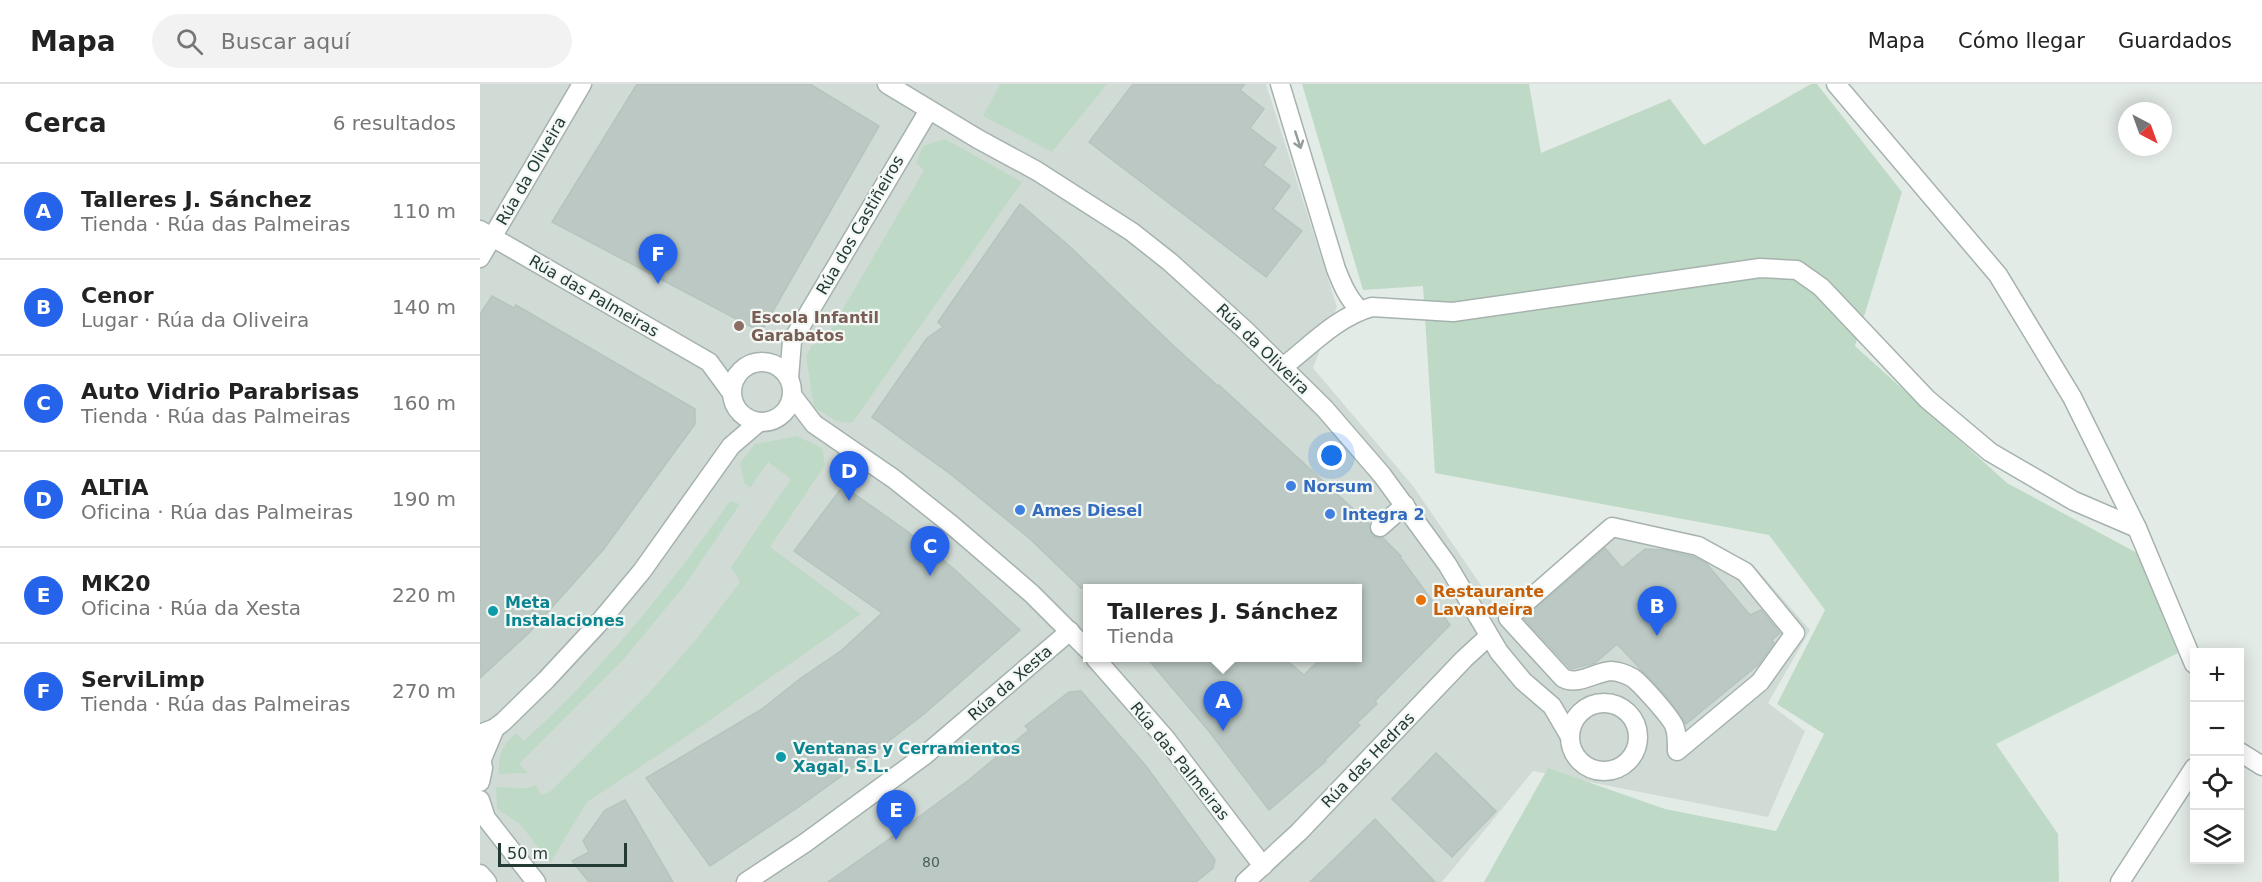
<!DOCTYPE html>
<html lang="es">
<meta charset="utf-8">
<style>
body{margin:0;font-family:"DejaVu Sans",sans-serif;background:#f2f2f2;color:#222}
.controls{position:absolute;right:18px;bottom:18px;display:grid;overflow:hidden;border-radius:0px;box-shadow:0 3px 15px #0003}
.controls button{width:54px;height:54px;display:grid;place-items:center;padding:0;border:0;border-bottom:2px solid #e0e0e0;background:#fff;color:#222;font:30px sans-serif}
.compass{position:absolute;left:1638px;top:18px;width:54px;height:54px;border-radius:50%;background:#fff;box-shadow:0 3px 15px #0003;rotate:139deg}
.scale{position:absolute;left:18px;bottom:15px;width:129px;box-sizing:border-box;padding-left:6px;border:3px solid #243a35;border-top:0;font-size:16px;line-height:21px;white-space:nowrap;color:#243a35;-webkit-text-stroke:4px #f3f8f5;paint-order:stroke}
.you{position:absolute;left:852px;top:372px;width:21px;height:21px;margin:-15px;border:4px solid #fff;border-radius:50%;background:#1a73e8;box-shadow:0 0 0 9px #1a73e833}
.badge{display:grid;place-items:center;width:39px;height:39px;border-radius:50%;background:#2563eb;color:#fff;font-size:20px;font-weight:700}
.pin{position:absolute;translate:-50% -50px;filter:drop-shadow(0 2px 3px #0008)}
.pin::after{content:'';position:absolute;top:32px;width:21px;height:18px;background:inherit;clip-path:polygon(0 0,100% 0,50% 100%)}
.popup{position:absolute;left:603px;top:500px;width:279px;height:78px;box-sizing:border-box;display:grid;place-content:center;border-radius:0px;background:#fff;filter:drop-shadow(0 2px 4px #0005);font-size:20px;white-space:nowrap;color:#767676}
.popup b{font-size:22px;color:#222}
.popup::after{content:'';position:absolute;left:50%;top:100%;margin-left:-12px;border:12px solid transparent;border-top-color:#fff}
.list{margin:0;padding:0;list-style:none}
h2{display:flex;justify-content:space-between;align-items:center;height:78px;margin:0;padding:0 24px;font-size:26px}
h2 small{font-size:20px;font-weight:400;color:#767676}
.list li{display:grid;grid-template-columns:39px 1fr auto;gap:18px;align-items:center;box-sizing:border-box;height:96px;padding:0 24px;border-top:2px solid #e0e0e0}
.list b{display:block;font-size:22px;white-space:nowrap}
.list p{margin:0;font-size:20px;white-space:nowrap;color:#767676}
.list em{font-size:20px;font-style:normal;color:#767676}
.icon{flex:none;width:33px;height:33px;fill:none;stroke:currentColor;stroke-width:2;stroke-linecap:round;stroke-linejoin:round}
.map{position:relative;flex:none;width:1782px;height:798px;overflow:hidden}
header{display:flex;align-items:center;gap:36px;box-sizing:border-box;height:84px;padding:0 30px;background:#fff;border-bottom:2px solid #e0e0e0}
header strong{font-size:28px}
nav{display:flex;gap:33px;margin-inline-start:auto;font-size:21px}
.search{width:420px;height:54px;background:#f2f2f2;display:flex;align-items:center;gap:15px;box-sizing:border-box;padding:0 21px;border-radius:33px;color:#767676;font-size:22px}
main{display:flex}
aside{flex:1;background:#fff}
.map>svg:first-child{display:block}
.built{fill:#d1dbd6;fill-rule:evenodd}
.green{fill:#bedac6}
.building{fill:#bbc8c3;stroke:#b6c4be;stroke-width:1.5}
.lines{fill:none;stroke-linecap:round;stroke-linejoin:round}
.minor-casing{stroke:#a6b2ae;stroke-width:21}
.minor{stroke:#fff;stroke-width:18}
.oneway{stroke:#929c9a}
.education-dot{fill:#8d6e63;stroke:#f3f8f5;stroke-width:2}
.shop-dot{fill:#3f7fe0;stroke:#f3f8f5;stroke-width:2}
.food-dot{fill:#e8710a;stroke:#f3f8f5;stroke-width:2}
.culture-dot{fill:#0f9aa8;stroke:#f3f8f5;stroke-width:2}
.labels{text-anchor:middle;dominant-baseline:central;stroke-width:4.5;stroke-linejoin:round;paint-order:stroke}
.number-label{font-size:14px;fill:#4a5e58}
.street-label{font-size:16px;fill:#243a35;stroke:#f3f8f5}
.education-label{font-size:16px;font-weight:bold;fill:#785e54;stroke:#f3f8f5;text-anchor:start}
.shop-label{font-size:16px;font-weight:bold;fill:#366cbe;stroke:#f3f8f5;text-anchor:start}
.food-label{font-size:16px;font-weight:bold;fill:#c56008;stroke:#f3f8f5;text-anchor:start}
.culture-label{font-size:16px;font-weight:bold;fill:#0d838f;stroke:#f3f8f5;text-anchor:start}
</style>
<header>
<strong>Mapa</strong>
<div class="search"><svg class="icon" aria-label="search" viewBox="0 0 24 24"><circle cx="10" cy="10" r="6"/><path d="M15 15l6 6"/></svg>Buscar aquí</div>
<nav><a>Mapa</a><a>Cómo llegar</a><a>Guardados</a></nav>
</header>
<main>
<aside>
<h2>Cerca<small>6 resultados</small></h2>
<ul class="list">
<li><span class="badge">A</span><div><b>Talleres J. Sánchez</b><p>Tienda · Rúa das Palmeiras</p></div><em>110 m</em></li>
<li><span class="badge">B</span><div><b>Cenor</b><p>Lugar · Rúa da Oliveira</p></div><em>140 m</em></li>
<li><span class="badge">C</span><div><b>Auto Vidrio Parabrisas</b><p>Tienda · Rúa das Palmeiras</p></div><em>160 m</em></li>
<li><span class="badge">D</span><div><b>ALTIA</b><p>Oficina · Rúa das Palmeiras</p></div><em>190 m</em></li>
<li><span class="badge">E</span><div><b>MK20</b><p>Oficina · Rúa da Xesta</p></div><em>220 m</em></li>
<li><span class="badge">F</span><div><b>ServiLimp</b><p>Tienda · Rúa das Palmeiras</p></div><em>270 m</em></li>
</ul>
</aside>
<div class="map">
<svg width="1782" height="798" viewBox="0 0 1782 798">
<rect width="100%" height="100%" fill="#e3ebe7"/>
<path class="built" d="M0 0H786L857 223 833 284 933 402 1020 529 1129 433 1274 482 1330 546 1288 619 1325 647 1288 733 1053 687 962 798H0ZM608 504H878V574H608Z"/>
<g class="green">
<polygon points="520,0 627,0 572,68 503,32"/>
<polygon points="822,0 1049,0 1061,69 1190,15 1224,61 1331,0 1337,0 1422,108 1375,262 1527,399 1659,470 1698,569 1516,660 1578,750 1579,798 1004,798 1068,684 1185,725 1296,747 1344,650 1297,620 1345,526 1289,451 955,389 943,202 883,206"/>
<polygon points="465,55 542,98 372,339 356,337 334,323 326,272 332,261 343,259 444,86 436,79 443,62"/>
<polygon points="317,352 342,364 345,381 290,463 381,530 210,650 107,718 70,779 40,740 17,725 16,703 47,704 56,701 61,711 71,707 168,610 215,557 260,498 251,483 311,395 288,378 270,404 264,399 260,379 275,360"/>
<path d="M250 417 260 420 205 501 143 576 39 680 48 689 19 690C18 670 22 662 36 649L44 657C123 585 188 504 250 417Z"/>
</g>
<g class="building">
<polygon points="157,0 330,0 399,42 281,248 72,138"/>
<polygon points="653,0 765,0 760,6 784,25 770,44 796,64 783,81 810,102 793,125 822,147 786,193 609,58"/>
<polygon points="540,120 588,161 697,265 738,302 739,301 883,434 889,440 892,451 897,454 903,454 921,472 920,473 970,541 895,617 897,620 877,639 880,641 845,676 846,677 789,726 728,646 666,573 803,573 824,591 842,573 878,573 878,504 601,504 549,454 473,392 392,333 447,254 463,243 458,238"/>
<polygon points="12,212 34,224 36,221 215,325 215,340 123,466 50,548 0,594 0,230"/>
<polygon points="363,402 427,447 474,485 540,546 444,630 388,673 320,722 230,782 166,694 282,625 321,594 362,566 402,529 314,467"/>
<polygon points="1125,464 1142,484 1165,465 1185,466 1214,473 1226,479 1270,531 1281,526 1300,549 1292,556 1294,559 1279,580 1206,640 1185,611 1137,560 1115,579 1091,585 1044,535"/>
<polygon points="601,607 666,682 735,776 733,784 716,798 348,798 405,758 490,695 549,646 545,642 589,608"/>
<polygon points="956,669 1016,727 972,773 912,715"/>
<polygon points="145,716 193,798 109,798 92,777 109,768 103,757 125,726"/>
<polygon points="895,735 955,798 830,798 849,780"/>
</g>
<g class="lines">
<defs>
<g id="minor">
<polyline points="407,0 498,55 557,87 652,148 690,178 765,246 845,325 902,391 967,480 1019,568 1043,597 1072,622 1089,651"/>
<path d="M800 0 856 185C862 200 868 215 880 226"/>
<polyline points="1356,0 1518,191 1592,313 1657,444 1714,580"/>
<polyline points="0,146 229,278 251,308"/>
<polyline points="0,174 102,0"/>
<circle cx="282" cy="308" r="30"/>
<path d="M803 283C830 262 858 232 892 223L973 228 1280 184 1317 186 1341 203 1447 315 1510 368 1594 417 1657 444"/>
<polyline points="309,294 312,257 449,26"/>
<polyline points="312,311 334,340 414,395 473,442 552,510 608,566"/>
<polyline points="900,443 925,421"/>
<path d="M1132 443 1218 462 1265 488 1315 549 1280 598 1197 667C1197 660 1197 650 1195 644 1193 635 1161 600 1153 594 1148 591 1138 587 1131 587 1115 588 1098 602 1083 594L1028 534Z"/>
<polyline points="615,574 686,655 783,782"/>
<circle cx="1124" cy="653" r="34"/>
<polyline points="0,650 15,644 23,638 66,596 118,540 162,487 251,362 279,338"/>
<polyline points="1760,668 1782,682"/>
<polyline points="0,671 3,684 0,698"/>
<polyline points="2,675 15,644"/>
<polyline points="0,716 6,734 56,798"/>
<polyline points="0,790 7,798"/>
<polyline points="266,798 325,759 445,671 590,547"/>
<polyline points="765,798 819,748 984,575 1009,552"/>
<polyline points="1640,798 1714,684"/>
</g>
</defs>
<use href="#minor" class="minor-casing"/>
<use href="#minor" class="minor"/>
</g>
<defs><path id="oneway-shaft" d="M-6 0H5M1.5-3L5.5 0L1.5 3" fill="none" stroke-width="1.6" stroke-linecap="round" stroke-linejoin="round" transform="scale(1.5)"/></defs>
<use class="oneway" href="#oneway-shaft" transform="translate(818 56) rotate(72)"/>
<circle class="education-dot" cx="259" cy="242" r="6"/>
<g class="shop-dot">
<circle cx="811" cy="402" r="6"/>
<circle cx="540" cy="426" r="6"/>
<circle cx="850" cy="430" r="6"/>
</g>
<circle class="food-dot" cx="941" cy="516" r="6"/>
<g class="culture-dot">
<circle cx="13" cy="527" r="6"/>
<circle cx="301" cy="673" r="6"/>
</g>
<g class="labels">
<g class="number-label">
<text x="451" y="778">80</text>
</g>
<g class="street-label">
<text transform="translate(51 87) rotate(-60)">Rúa da Oliveira</text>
<text transform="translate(380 141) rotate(-60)">Rúa dos Castiñeiros</text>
<text transform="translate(114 212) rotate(30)">Rúa das Palmeiras</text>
<text transform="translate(783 265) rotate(44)">Rúa da Oliveira</text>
<text transform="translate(530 599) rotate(-41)">Rúa da Xesta</text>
<text transform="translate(888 676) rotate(-46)">Rúa das Hedras</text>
<text transform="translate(700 677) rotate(51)">Rúa das Palmeiras</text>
</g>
<g class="education-label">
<text x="271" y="233">Escola Infantil<tspan x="271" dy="18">Garabatos</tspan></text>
</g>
<g class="shop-label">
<text x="823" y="402">Norsum</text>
<text x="552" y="426">Ames Diesel</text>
<text x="862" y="430">Integra 2</text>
</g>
<g class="food-label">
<text x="953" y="507">Restaurante<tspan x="953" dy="18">Lavandeira</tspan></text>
</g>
<g class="culture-label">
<text x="25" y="518">Meta<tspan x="25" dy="18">Instalaciones</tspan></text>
<text x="313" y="664">Ventanas y Cerramientos<tspan x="313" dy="18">Xagal, S.L.</tspan></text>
</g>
</g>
</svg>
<div class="controls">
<button>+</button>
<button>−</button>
<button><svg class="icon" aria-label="locate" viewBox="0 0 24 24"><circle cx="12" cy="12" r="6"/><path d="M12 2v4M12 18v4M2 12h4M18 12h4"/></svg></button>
<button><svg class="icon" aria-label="layers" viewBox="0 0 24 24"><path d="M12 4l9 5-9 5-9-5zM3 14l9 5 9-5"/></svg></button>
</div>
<svg class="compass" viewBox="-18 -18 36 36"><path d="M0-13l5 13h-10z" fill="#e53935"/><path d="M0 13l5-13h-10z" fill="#767676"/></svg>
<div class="scale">50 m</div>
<div class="you"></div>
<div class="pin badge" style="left:743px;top:647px">A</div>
<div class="popup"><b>Talleres J. Sánchez</b>Tienda</div>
<div class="pin badge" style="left:1177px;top:552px">B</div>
<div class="pin badge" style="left:450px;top:492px">C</div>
<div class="pin badge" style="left:369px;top:417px">D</div>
<div class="pin badge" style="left:416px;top:756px">E</div>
<div class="pin badge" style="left:178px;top:200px">F</div>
</div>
</main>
